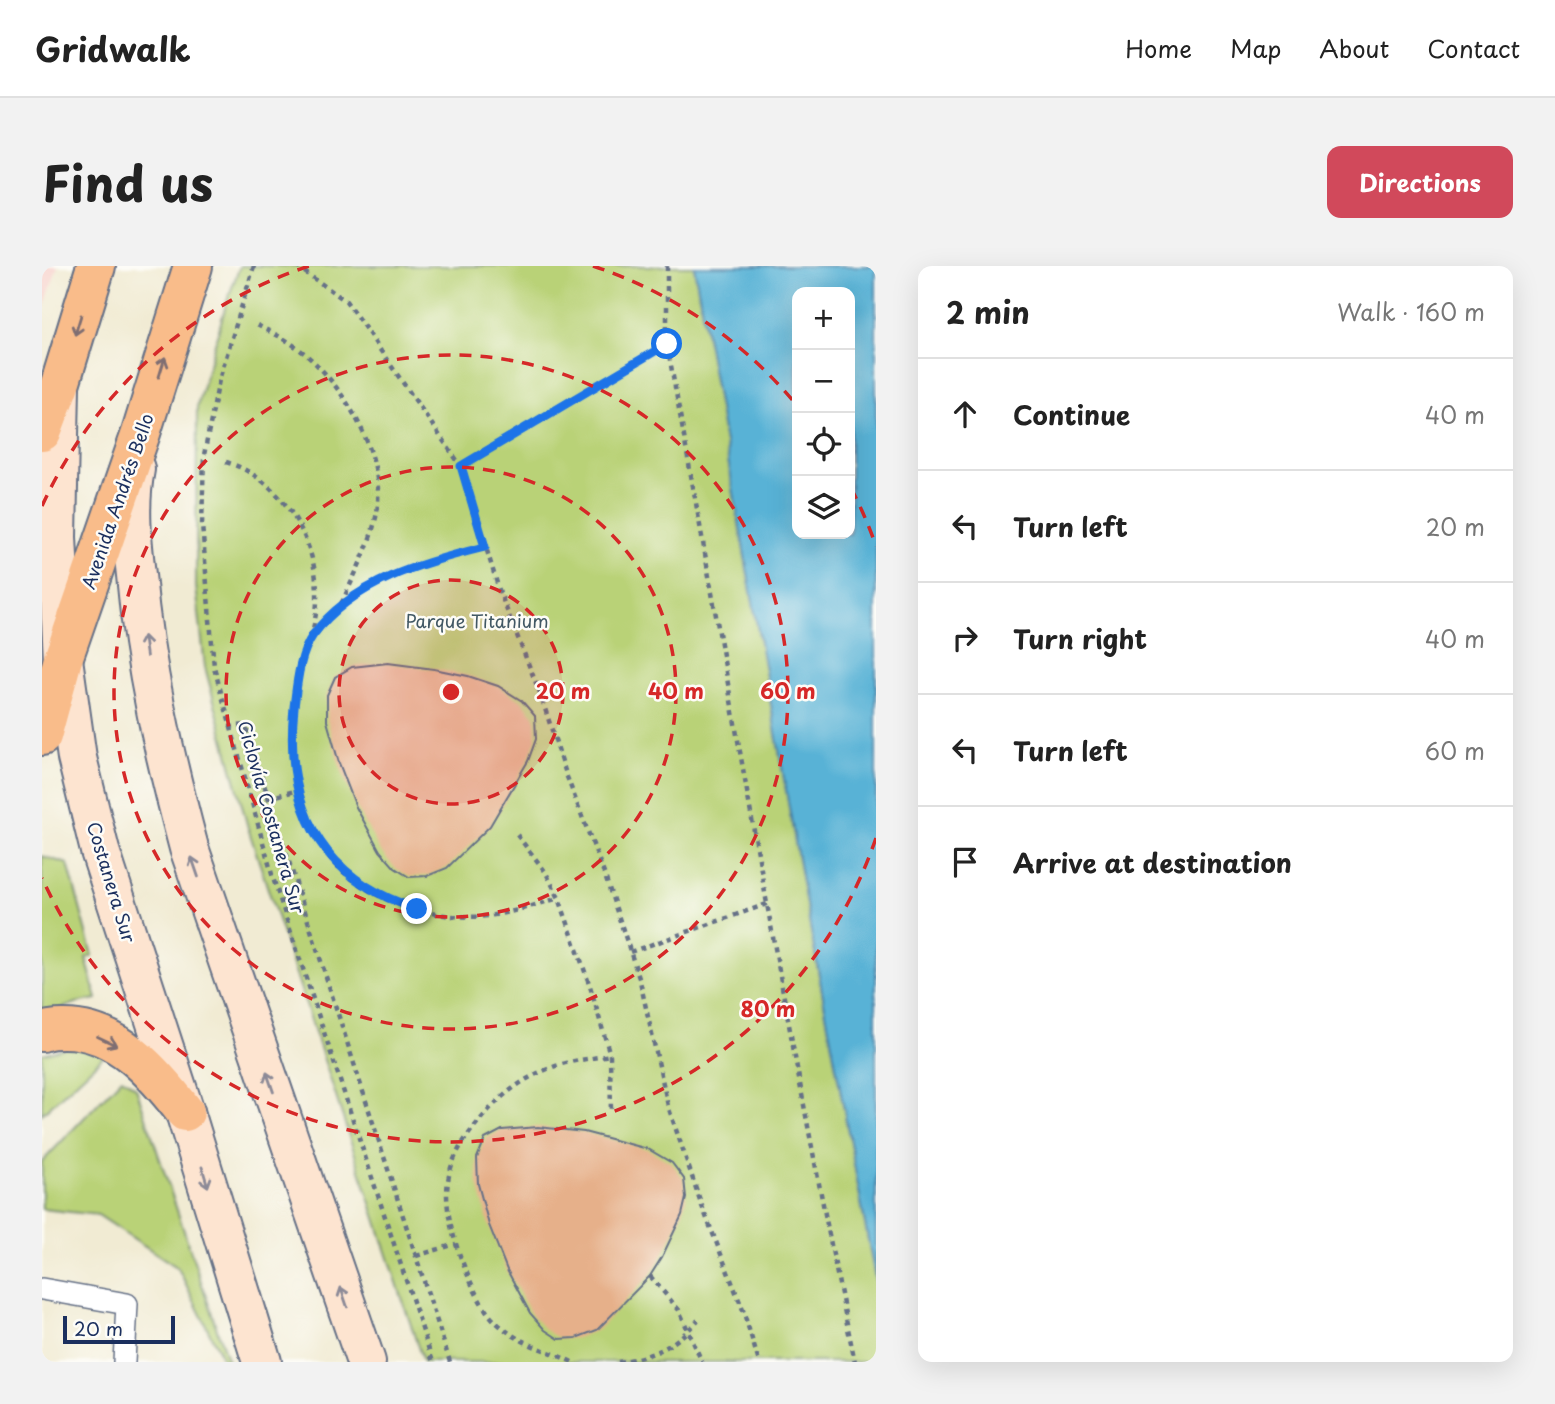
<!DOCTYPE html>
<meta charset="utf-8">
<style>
body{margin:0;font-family:"Playpen Sans",sans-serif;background:#f2f2f2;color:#222}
.controls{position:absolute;right:21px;top:21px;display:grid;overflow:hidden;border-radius:14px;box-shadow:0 7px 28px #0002}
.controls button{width:63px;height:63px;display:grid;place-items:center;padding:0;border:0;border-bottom:2px solid #e0e0e0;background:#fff;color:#222;font:35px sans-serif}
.scale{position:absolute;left:21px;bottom:18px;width:112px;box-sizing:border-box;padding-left:7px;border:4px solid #1b2f5e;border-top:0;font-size:19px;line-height:24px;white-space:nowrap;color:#1b2f5e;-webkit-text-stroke:5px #fdfcf7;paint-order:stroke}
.stop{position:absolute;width:21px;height:21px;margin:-16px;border:5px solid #1a73e8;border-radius:50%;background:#fff}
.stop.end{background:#1a73e8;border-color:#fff;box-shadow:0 2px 7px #0008}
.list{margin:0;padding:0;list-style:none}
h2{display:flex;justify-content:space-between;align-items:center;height:91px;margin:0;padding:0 28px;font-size:30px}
h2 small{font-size:23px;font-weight:400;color:#767676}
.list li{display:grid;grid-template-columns:46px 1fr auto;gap:21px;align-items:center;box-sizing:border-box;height:112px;padding:0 28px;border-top:2px solid #e0e0e0}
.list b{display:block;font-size:26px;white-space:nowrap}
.list em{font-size:23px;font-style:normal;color:#767676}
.icon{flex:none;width:38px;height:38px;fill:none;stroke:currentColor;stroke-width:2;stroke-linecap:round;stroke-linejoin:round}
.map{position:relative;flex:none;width:834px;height:1096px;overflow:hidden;border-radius:14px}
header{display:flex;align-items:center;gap:42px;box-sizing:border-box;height:98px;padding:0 35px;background:#fff;border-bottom:2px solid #e0e0e0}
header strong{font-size:33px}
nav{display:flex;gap:38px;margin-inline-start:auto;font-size:24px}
.intro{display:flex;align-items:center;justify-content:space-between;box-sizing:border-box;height:168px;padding:0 42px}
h1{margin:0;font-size:49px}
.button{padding:18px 32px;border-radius:14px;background:#d1495b;color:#fff;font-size:24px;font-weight:700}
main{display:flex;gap:42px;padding:0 42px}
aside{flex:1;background:#fff;border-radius:14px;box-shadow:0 7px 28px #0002}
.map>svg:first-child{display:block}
.built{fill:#f7d0ca}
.green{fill:#b9d277;stroke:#6a806a;stroke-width:2}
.water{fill:#59b2d6;stroke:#3a709a;stroke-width:2;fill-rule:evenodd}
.building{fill:#e6b08a}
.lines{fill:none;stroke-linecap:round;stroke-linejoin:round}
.lane-casing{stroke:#667187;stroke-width:24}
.secondary-casing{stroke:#667187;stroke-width:42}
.primary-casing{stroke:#667187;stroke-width:42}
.path{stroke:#667187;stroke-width:4.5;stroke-dasharray:5 5;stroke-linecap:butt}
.lane{stroke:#fff;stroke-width:21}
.secondary{stroke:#fde4d0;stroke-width:38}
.primary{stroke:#f9bc8a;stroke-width:38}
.oneway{stroke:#7f6e72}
.oneway2{stroke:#8c8a97}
.route{stroke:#1a73e8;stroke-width:9}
.ring{fill:none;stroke:#d62828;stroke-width:3.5;stroke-dasharray:12 9}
.labels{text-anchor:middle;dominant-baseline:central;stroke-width:5;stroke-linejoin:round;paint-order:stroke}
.street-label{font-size:18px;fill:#1b2f5e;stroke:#fdfcf7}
.park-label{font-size:18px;fill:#425864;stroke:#fdfcf7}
.centre{fill:#d62828;stroke:#fdfcf7;stroke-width:3.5}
.ring-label{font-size:21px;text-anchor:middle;font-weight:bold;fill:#d62828;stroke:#fdfcf7;stroke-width:5;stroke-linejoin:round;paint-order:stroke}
</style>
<header>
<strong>Gridwalk</strong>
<nav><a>Home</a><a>Map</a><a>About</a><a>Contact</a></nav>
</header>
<div class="intro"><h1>Find us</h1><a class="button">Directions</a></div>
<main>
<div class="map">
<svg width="834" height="1096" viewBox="0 0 834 1096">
<rect width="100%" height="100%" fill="#fdfcf7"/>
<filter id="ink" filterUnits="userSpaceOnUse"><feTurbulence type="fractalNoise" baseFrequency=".0143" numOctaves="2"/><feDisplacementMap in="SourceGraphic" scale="14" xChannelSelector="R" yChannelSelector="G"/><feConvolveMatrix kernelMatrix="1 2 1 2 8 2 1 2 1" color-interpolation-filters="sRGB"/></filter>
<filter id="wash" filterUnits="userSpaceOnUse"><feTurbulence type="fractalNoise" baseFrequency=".00686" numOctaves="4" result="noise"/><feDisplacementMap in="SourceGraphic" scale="28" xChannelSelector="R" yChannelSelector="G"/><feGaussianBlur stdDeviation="1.57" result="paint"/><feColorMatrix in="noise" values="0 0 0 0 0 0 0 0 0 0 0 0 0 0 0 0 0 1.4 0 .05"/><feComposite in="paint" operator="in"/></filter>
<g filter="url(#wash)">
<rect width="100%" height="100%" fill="#f1ebd3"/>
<polygon class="built" points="0,0 16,0 0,48"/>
<g class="green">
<polygon points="198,0 652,0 765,644 834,1017 834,1096 381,1096 206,562 163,401 154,320 155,141 185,35"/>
<polygon points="0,590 26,598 51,689 44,692 55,733 34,737 0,750"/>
<polygon points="33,779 64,788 0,848 0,788"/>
<polygon points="80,812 94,822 186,1096 182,1096 136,1002 56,949 0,943 0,896"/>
</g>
<path class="water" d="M652 0H834V1017L765 644ZM755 26H808V268H755Z"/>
<g id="blocks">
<g class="building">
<polygon points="346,397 392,403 426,410 456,420 480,435 493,450 494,473 486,495 448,560 405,602 385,610 367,611 353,602 338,585 314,541 297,497 285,455 285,429 293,411 310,401"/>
<polygon points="496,861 542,866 606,883 630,897 642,913 644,932 640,949 620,991 608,1010 555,1064 534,1072 517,1073 503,1064 488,1047 465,1004 447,959 436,918 435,892 443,873 460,864"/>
</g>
</g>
</g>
<g filter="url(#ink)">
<use href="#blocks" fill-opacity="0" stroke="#667187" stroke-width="2"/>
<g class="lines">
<defs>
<polyline id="lane" points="0,1023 85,1038 82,1096"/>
<g id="secondary">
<polyline points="18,120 15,271 21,393 35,492 58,585 143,846 220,1096"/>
<path d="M93 203C86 239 90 274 94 309 102 402 123 492 147 582L324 1096"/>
</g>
<g id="primary">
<polyline points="0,166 18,118 54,0"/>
<polyline points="0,470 21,393 99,167 151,0"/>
<path d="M0 766C7 763 14 763 21 763 75 762 113 807 143 846"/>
</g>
</defs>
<use href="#lane" class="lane-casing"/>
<use href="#secondary" class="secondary-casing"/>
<use href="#primary" class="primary-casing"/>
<g class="path">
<polyline points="212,0 177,114 162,189 160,259 172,401 231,612 391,1096"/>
<polyline points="254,0 304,35 419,200 458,327 498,427 525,511 563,610 598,715 626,840 660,940 701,1044 717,1096"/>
<path d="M625 0V78C688 417 742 758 813 1096"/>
<path d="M215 59C229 66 244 73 257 83 301 117 344 188 335 246 329 279 311 311 298 341"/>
<path d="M184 196C251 216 291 303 269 369"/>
<polyline points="419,200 625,78"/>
<path d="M444 281C382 296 313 315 272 368 254 391 254 427 251 455 247 489 254 521 267 553 273 566 279 579 287 590 323 635 390 655 445 650 470 647 493 639 517 632"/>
<polyline points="187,461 203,459 408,1096"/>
<polyline points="226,532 257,524"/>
<polyline points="475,569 503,605 517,632 548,720 568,789 569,847"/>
<polyline points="588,686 725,638"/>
<polyline points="374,990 414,978"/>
<polyline points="608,1010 637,1044 660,1096"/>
<path d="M530 1096C502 1082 480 1080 455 1057 438 1042 425 1008 417 987 396 925 401 894 445 846 463 826 485 810 511 801 529 794 548 793 568 789"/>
<path d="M576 1096C612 1090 631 1082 656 1054"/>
</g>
<use href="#lane" class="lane"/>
<use href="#secondary" class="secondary"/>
<use href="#primary" class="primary"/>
</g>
<defs><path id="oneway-shaft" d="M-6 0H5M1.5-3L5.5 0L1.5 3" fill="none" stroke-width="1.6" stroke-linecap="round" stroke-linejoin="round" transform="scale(1.75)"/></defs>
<g class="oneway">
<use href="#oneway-shaft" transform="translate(36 59) rotate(107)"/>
<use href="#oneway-shaft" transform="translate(120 101) rotate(-73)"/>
<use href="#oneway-shaft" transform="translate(65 775) rotate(25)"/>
</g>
<g class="oneway2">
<use href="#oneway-shaft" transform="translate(103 380) rotate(-98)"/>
<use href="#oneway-shaft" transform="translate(153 601) rotate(-109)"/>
<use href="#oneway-shaft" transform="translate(228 816) rotate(-109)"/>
<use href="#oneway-shaft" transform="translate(163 911) rotate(73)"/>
<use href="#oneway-shaft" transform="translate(302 1031) rotate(-109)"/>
</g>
</g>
<g class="lines" filter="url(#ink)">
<path class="route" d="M375 643C277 612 242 540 252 441 255 418 257 389 271 369 311 315 382 296 443 281L419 200 625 78"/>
</g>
<circle cx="409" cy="426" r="112" fill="#d62828" fill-opacity=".12"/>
<g class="ring">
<circle cx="409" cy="426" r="112"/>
<circle cx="409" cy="426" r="225"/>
<circle cx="409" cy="426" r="337"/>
<path d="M834 572A449 449 0 0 1 0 612M0 240A449 449 0 0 1 267 0M551 0A449 449 0 0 1 753 137M809 222A449 449 0 0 1 834 280"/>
</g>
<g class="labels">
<g class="street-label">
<text transform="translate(75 235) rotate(-71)">Avenida Andrés Bello</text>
<text transform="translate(230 551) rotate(74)">Ciclovía Costanera Sur</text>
<text transform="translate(70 616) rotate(73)">Costanera Sur</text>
</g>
<g class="park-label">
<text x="435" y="354">Parque Titanium</text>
</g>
</g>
<circle cx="409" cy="426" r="10" class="centre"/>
<g class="ring-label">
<text x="521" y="433">20 m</text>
<text x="634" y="433">40 m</text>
<text x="746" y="433">60 m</text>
<text x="726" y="751">80 m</text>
</g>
</svg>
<div class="controls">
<button>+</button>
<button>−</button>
<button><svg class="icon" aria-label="locate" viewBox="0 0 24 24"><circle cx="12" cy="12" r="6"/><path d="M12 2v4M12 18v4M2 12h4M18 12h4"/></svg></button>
<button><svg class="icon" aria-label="layers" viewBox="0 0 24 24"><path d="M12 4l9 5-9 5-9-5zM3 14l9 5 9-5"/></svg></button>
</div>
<div class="scale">20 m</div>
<div class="stop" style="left:625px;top:78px"></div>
<div class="stop end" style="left:375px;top:643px"></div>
</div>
<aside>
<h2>2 min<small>Walk · 160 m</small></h2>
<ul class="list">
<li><svg class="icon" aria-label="ahead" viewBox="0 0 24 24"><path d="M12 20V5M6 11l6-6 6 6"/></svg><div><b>Continue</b></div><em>40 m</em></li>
<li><svg class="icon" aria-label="left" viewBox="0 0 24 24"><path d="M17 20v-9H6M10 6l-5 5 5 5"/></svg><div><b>Turn left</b></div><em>20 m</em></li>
<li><svg class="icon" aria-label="right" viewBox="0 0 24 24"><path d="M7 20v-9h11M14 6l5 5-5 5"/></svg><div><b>Turn right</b></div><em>40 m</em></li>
<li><svg class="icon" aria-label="left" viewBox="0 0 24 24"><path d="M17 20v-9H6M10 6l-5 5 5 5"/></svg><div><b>Turn left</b></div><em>60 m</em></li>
<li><svg class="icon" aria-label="arrive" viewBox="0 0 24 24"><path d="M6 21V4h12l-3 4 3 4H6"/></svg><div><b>Arrive at destination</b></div></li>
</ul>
</aside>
</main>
